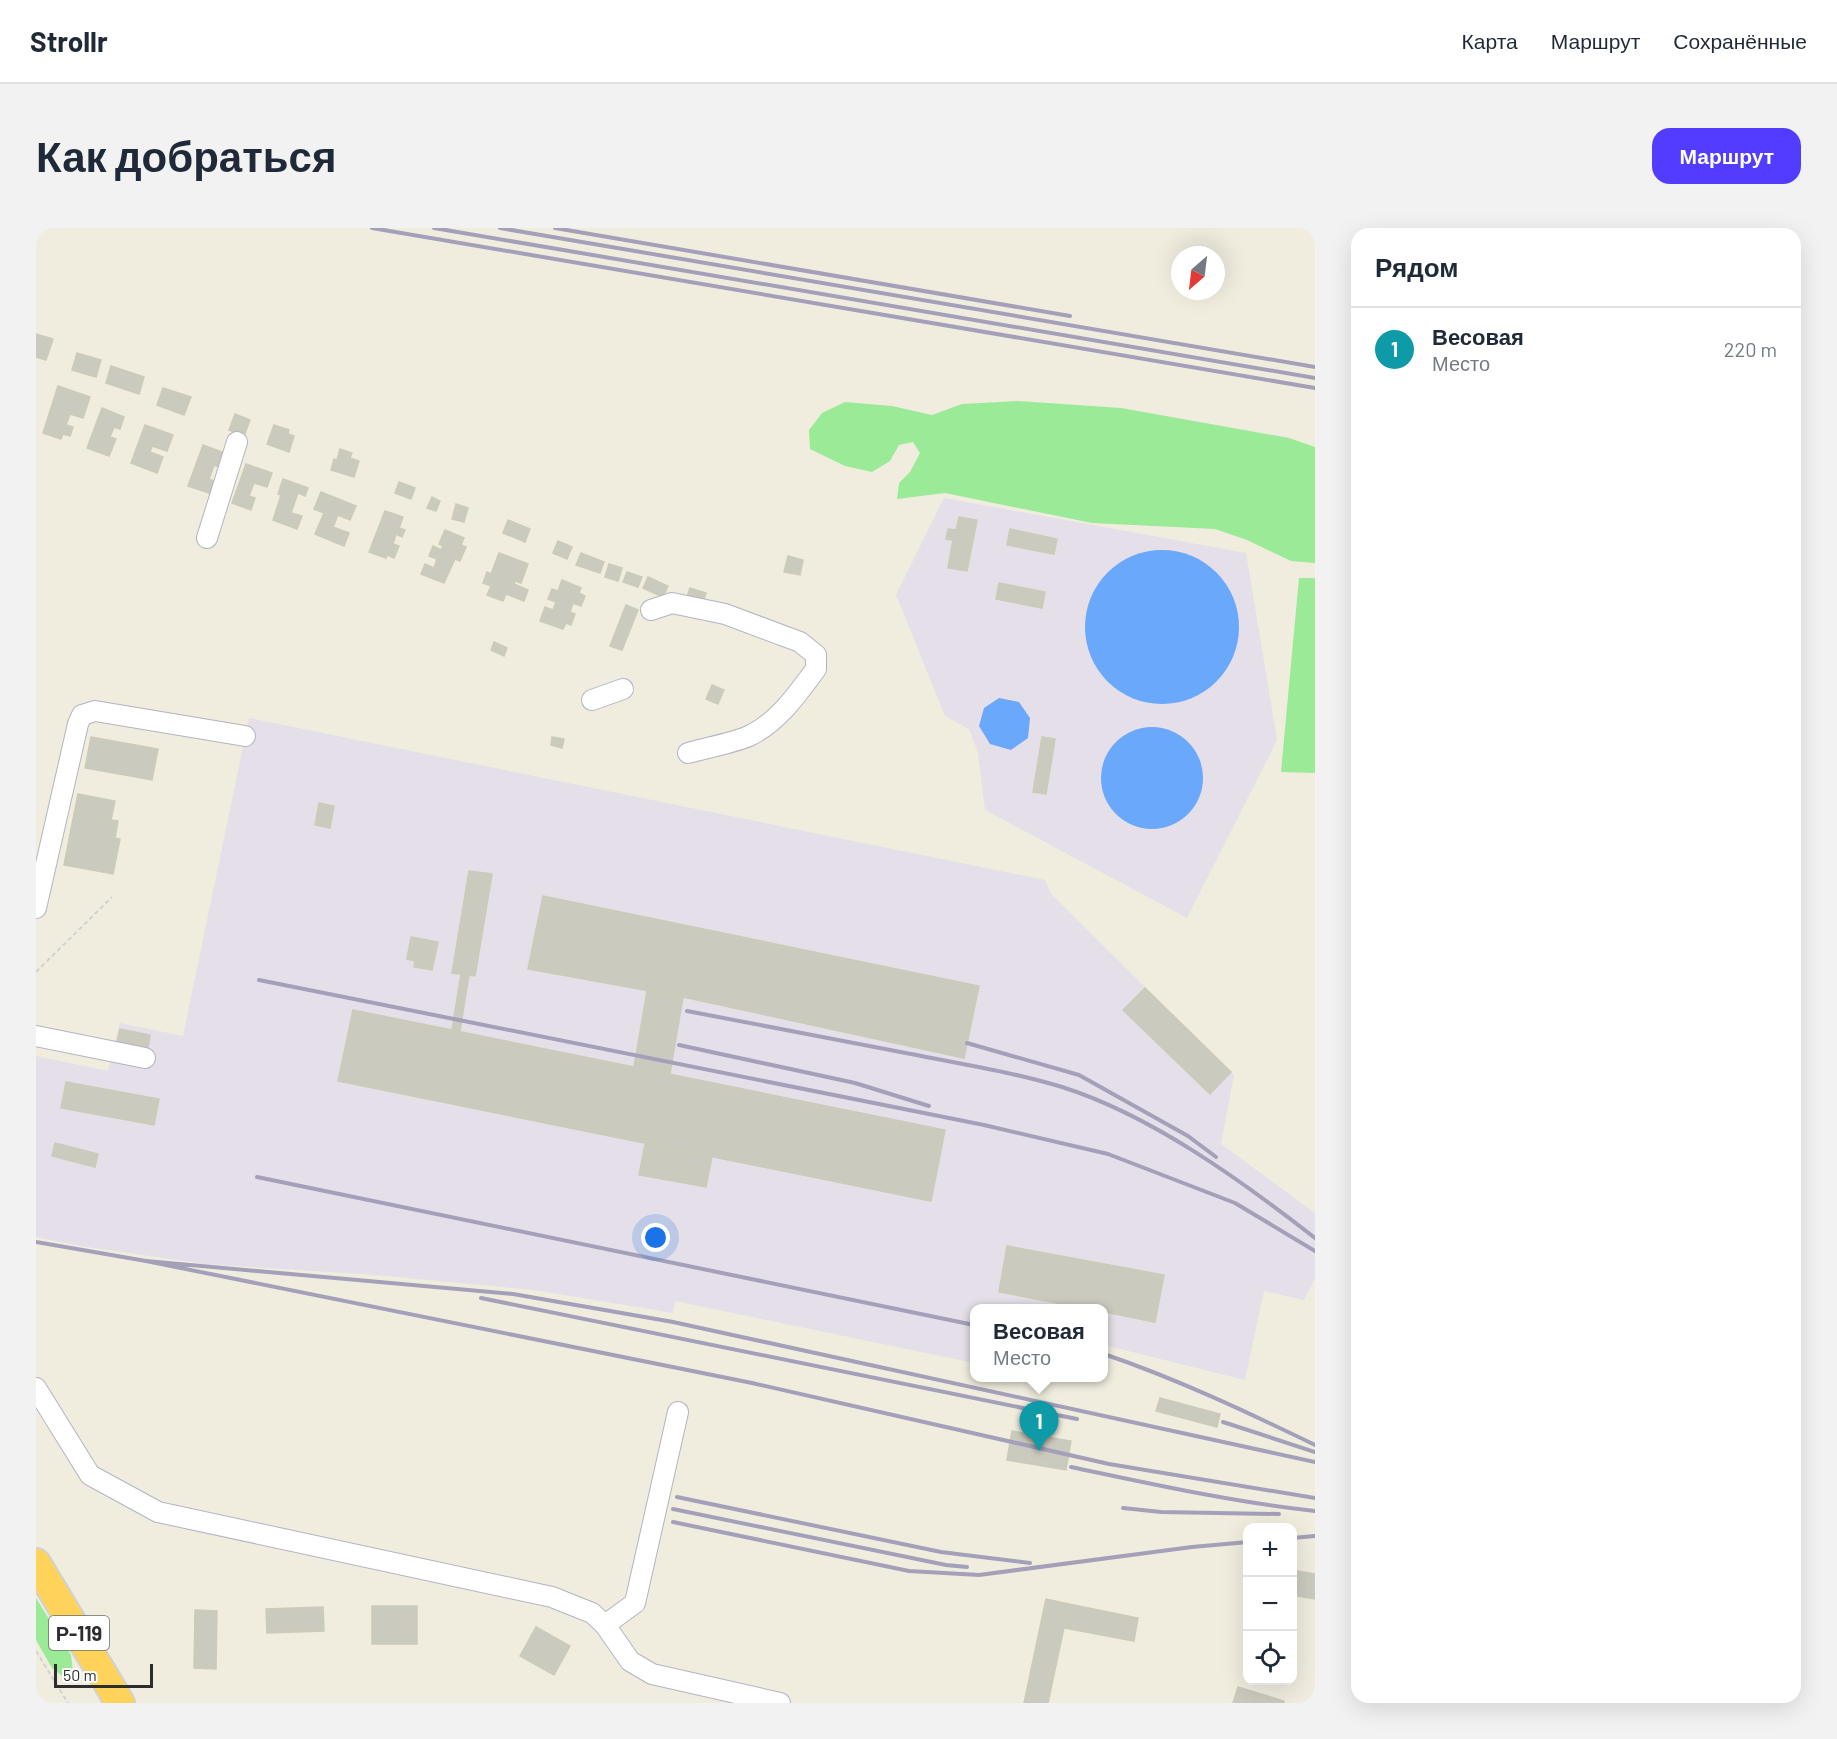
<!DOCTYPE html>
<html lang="ru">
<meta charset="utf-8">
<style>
body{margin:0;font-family:Barlow,sans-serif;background:#f2f2f3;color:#1f2937}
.controls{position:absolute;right:18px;bottom:18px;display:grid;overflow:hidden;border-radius:12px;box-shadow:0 6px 24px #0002}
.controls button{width:54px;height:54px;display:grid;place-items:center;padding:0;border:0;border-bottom:2px solid #e0e1e3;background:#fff;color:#1f2937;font:30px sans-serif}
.compass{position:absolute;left:1135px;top:18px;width:54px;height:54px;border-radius:50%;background:#fff;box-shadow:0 6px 24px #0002;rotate:208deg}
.scale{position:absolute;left:18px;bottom:15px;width:99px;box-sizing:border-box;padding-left:6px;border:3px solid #2d2d2d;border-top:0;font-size:16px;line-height:21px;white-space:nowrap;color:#2d2d2d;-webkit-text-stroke:4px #fff;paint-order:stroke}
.you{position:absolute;left:620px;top:1010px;width:21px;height:21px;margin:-15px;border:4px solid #fff;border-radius:50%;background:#1a73e8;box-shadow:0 0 0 9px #1a73e833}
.badge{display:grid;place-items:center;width:39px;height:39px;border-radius:50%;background:#523cff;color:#fff;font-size:20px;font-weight:700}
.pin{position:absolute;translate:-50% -50px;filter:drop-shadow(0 2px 3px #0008)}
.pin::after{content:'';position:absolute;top:32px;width:21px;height:18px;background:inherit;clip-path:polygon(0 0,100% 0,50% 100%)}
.popup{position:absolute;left:934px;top:1076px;width:138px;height:78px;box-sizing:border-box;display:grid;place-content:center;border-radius:12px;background:#fff;filter:drop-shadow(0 2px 4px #0005);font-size:20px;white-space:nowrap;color:#747a83}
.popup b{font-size:22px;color:#1f2937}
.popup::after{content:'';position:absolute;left:50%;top:100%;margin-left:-12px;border:12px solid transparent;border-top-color:#fff}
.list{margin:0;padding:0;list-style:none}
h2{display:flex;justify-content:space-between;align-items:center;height:78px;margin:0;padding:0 24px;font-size:26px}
h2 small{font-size:20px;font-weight:400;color:#747a83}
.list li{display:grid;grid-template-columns:39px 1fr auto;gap:18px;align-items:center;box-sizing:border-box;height:84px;padding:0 24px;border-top:2px solid #e0e1e3}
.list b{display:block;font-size:22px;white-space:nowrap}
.list p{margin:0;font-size:20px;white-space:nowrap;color:#747a83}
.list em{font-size:20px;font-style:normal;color:#747a83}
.icon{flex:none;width:33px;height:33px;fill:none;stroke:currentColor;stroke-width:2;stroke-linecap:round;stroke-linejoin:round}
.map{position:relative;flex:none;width:1279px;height:1475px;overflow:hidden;border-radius:18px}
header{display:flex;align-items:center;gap:36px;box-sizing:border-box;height:84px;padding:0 30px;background:#fff;border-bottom:2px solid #e0e1e3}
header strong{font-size:28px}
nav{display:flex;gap:33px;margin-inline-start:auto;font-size:21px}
.intro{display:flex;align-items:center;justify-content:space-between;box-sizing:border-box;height:144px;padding:0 36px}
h1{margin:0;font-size:42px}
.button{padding:15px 27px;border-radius:18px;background:#523cff;color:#fff;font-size:21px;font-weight:700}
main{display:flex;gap:36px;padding:0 36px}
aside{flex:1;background:#fff;border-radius:18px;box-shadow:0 6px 24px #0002}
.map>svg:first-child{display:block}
.industrial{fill:#e4dfe8}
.green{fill:#9aea97}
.water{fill:#69a8fa}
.building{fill:#cbcabe;stroke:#cccbb8;stroke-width:1.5}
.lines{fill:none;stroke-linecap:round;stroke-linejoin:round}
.minor-casing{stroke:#b4b3c2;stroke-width:22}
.highway-casing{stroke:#d1d1d1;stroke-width:32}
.path{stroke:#d1d1d1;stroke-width:2;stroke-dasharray:4.5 3;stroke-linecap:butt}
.minor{stroke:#fff;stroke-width:20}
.highway{stroke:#ffd35a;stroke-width:28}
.rail{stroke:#a4a0b9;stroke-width:4}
.labels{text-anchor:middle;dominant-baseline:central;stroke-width:4.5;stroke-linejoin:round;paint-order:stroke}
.shield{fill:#fff;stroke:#6c6c6c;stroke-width:1.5}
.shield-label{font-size:20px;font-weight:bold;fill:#2d2d2d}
</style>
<header>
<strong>Strollr</strong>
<nav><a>Карта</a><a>Маршрут</a><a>Сохранённые</a></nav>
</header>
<div class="intro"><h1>Как добраться</h1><a class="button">Маршрут</a></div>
<main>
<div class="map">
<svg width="1279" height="1475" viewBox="0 0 1279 1475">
<rect width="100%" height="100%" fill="#f0eddf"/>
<g class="industrial">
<polygon points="908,270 1210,325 1241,512 1151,690 949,582 942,525 933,501 909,488 860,367"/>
<polygon points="213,490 1009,652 1015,666 1198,847 1185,916 1279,985 1279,1050 1268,1072 1228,1063 1209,1152 1068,1117 1068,1080 938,1080 938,1135 639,1073 637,1085 498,1062 339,1047 169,1036 44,1018 0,1009 0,828 72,843 84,795 147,808"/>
</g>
<g class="green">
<polygon points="982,173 1085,180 1253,210 1279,219 1279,335 1255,333 1211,312 1179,301 1056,295 909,265 861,271 863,255 874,244 884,225 877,214 863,217 854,233 836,244 809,238 774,221 773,202 786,185 809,174 856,178 896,187 926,176"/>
<polygon points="1263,350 1279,350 1279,545 1245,544"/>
<polygon points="0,1370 35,1427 37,1444 30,1451 16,1440 0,1412"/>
</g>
<g class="water">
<circle cx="1126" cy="399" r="77"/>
<polygon points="963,470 983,474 994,490 992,510 975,522 954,516 943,498 948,480"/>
<circle cx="1116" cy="550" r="51"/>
</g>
<g class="building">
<polygon points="0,106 17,111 10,132 0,129"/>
<polygon points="41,125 65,132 60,149 36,142"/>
<polygon points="75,138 108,149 103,166 70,155"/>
<polygon points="22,158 54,169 47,190 34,186 30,197 37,199 34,208 27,206 25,211 7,205"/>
<polygon points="127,160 155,169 148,187 121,177"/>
<polygon points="66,180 88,189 84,201 78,199 74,209 80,211 73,228 51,220"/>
<polygon points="199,186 214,192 208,208 193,202"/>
<polygon points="109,197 137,207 131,223 116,218 114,224 127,229 121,245 95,235"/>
<polygon points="238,197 253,202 252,206 258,208 253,224 231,216"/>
<polygon points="167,217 191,226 186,240 178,237 173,251 180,254 176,266 152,258"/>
<polygon points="304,221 316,225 314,230 323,233 318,249 295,242 298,231 301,232"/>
<polygon points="210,236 236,245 231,259 218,255 213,268 219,270 215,282 196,275"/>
<polygon points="247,251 272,260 269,268 262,265 255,285 266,288 261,301 237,292 245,267 242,266"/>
<polygon points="363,254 379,260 375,271 359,265"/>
<polygon points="285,264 320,278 314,292 302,287 297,299 313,305 308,318 279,306 288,285 278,281"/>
<polygon points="396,269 404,273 400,283 391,280"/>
<polygon points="420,276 432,280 428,294 416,291"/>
<polygon points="349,283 367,289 363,300 369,302 366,309 360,306 357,316 363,318 358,330 351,327 350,330 333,324"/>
<polygon points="923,289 941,292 931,343 912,340 917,312 910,311 912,301 920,302"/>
<polygon points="472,292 494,301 489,314 467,305"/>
<polygon points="974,301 1021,311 1018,326 971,317"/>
<polygon points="409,302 428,310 425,317 430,319 424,333 419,331 408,355 385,346 389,336 398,340 401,331 393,328 397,318 405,322 407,318 403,316"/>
<polygon points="522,313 536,319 531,331 517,325"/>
<polygon points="463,325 492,336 485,355 479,353 478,356 492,362 488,373 470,366 467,373 451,367 455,358 447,355 451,344 455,346"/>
<polygon points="545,325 568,334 564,345 540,337"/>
<polygon points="752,328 767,332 764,347 748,344"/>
<polygon points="573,336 586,340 582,353 569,349"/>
<polygon points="591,344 606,349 602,359 587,354"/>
<polygon points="612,349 632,358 627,369 607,360"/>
<polygon points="526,352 545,360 543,365 549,368 545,378 537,375 534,384 539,386 535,397 530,395 527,401 504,393 509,379 517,382 520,374 512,371 516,361 522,363"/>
<polygon points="963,355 1009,364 1006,380 960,371"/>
<polygon points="654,360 670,365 666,377 650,372"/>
<polygon points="590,377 602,382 586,422 574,418"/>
<polygon points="458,414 471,420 468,428 455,422"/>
<polygon points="676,457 688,462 682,476 670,471"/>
<polygon points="55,509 122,521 116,552 49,540"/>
<polygon points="516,509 528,511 526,520 515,517"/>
<polygon points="1006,509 1019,511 1010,566 997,564"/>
<polygon points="42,566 79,573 75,592 82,593 79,610 84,611 77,646 28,637"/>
<polygon points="283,575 298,578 294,600 279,597"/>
<polygon points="433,643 456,646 439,748 416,745"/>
<polygon points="507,668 943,758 928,830 647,769 492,741"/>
<polygon points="375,709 402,714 396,742 378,739 379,733 371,731"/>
<polygon points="425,746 433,747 424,803 416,802"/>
<polygon points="1109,760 1195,844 1174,866 1087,782"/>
<polygon points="611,763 647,769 634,846 598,839"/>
<polygon points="317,782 909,902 895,973 302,853"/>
<polygon points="84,801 114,807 112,820 81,814"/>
<polygon points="30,854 123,871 118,897 25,880"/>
<polygon points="19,915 62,926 59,939 16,928"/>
<polygon points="609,916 676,928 670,959 603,947"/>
<polygon points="971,1018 1128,1047 1119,1094 1068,1084 1068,1080 1048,1080 963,1064"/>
<polygon points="1124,1170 1184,1186 1181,1199 1120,1183"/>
<polygon points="976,1203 1035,1213 1030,1242 971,1232"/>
<polygon points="1256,1342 1279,1346 1279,1371 1256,1367"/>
<polygon points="1010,1371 1033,1376 1012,1475 988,1475"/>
<polygon points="1033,1376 1102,1390 1098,1413 1028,1400"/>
<rect x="336" y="1378" width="45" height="38"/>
<polygon points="287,1379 288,1403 231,1405 230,1381"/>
<polygon points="159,1382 181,1383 180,1441 158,1440"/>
<polygon points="500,1399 534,1418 518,1447 484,1428"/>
<polygon points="1202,1459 1248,1473 1248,1475 1197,1475"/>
</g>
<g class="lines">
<defs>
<g id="minor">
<polyline points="171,310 201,214"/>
<path d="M615 382 636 375 689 386 764 414 780 427V441C762 465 743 493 715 507 702 514 669 520 652 525"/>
<polyline points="556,472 587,461"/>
<polyline points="0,680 42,496 46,487 59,483 209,508"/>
<polyline points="0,808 109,830"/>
<polyline points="0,1160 54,1247 122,1284 516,1369 556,1385 569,1397 594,1433 616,1446 744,1475"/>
<polyline points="569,1397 599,1375 642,1184"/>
</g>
<polyline id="highway" points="0,1335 84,1475"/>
</defs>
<use href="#minor" class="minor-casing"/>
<use href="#highway" class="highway-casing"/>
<g class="path">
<polyline points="0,744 76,669"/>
<polyline points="0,1423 32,1475"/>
</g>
<use href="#minor" class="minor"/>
<use href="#highway" class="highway"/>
<g class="rail">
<polyline points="336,0 1279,160"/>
<polyline points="398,0 1279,150"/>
<polyline points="464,0 1279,139"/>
<polyline points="519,0 1034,88"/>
<polyline points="223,752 948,897 1072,926 1199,975 1279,1023"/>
<path d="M651 783C726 797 800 812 875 826 925 836 977 844 1026 859 1115 887 1206 953 1279 1010"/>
<polyline points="931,815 1043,847 1152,908 1180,929"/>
<polyline points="643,817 819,855 893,878"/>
<polyline points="221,949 938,1097"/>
<polyline points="0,1014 110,1033"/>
<polyline points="445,1070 1041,1191"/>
<path d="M1068 1126C1141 1151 1209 1183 1279 1217"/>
<polyline points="1187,1194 1279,1224"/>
<polyline points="1279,1234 637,1094 477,1066 110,1033 716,1155 1073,1236 1279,1270"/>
<path d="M1035 1239C1116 1256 1196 1274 1279 1283"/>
<polyline points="641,1269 905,1324 994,1335"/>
<polyline points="1087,1280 1125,1284 1243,1286"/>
<polyline points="637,1281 910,1337 931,1339"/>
<polyline points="637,1294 873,1343 943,1347 1156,1319 1212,1314"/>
<polyline points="1256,1310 1279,1308"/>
</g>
</g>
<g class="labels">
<rect class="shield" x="13" y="1388" width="60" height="34" rx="4.5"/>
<g class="shield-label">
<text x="43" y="1405">Р-119</text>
</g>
</g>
</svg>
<div class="controls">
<button>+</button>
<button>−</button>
<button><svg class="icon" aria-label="locate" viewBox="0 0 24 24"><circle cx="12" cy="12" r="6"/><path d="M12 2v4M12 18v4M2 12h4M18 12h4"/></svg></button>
</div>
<svg class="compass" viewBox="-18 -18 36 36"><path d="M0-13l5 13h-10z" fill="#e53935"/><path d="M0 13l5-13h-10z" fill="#747a83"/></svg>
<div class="scale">50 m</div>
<div class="you"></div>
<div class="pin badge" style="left:1003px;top:1223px;background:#0f9aa8">1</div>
<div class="popup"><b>Весовая</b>Место</div>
</div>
<aside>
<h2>Рядом<small></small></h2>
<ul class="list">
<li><span class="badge" style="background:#0f9aa8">1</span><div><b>Весовая</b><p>Место</p></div><em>220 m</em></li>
</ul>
</aside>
</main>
